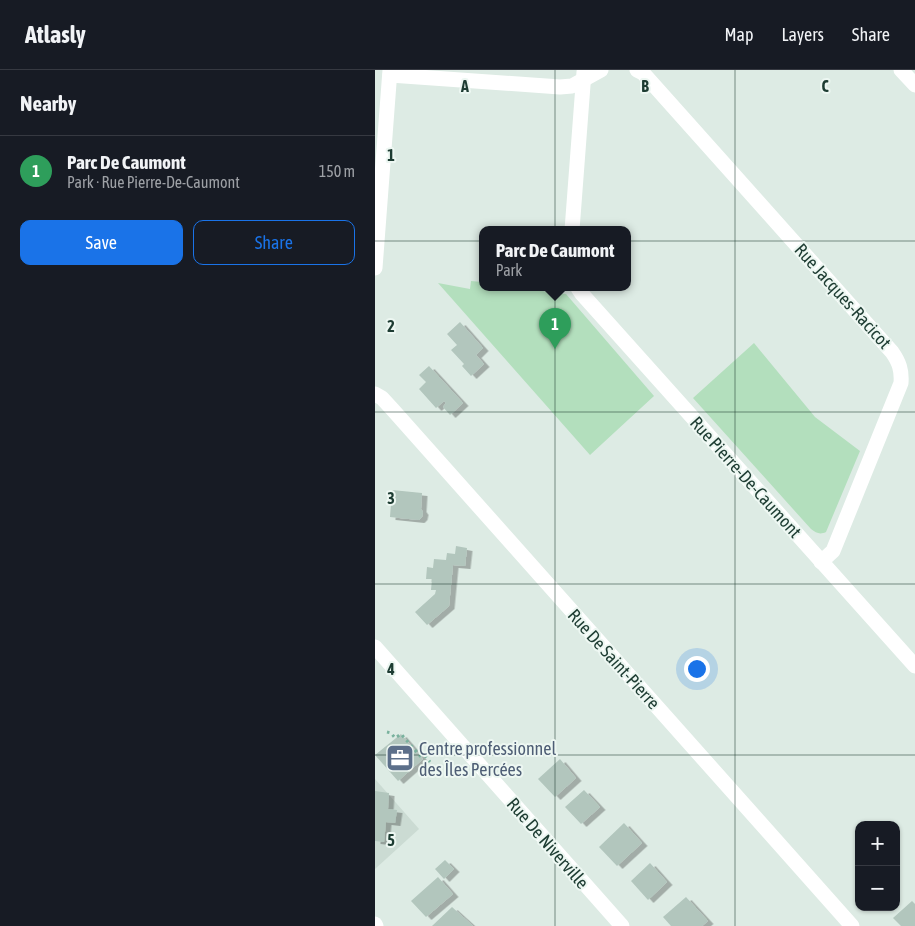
<!DOCTYPE html>
<meta charset="utf-8">
<style>
body{margin:0;font-family:"Asap Condensed",sans-serif;background:#242831;color:#f1f3f6}
.controls{position:absolute;right:15px;bottom:15px;display:grid;overflow:hidden;border-radius:10px;box-shadow:0 1px 4px #0004}
.controls button{width:45px;height:45px;display:grid;place-items:center;padding:0;border:0;border-bottom:1px solid #363941;background:#171b24;color:#f1f3f6;font:25px sans-serif}
.you{position:absolute;left:321px;top:598px;width:18px;height:18px;margin:-12px;border:4px solid #fff;border-radius:50%;background:#1a73e8;box-shadow:0 0 0 8px #1a73e833}
.badge{display:grid;place-items:center;width:32px;height:32px;border-radius:50%;background:#1a73e8;color:#fff;font-size:16px;font-weight:700}
.pin{position:absolute;translate:-50% -41px;filter:drop-shadow(0 1px 2px #0008)}
.pin::after{content:'';position:absolute;top:26px;width:18px;height:15px;background:inherit;clip-path:polygon(0 0,100% 0,50% 100%)}
.popup{position:absolute;left:104px;top:156px;width:152px;height:65px;box-sizing:border-box;display:grid;place-content:center;border-radius:10px;background:#171b24;filter:drop-shadow(0 1px 4px #0005);font-size:16px;white-space:nowrap;color:#9ea1a6}
.popup b{font-size:19px;color:#f1f3f6}
.popup::after{content:'';position:absolute;left:50%;top:100%;margin-left:-10px;border:10px solid transparent;border-top-color:#171b24}
.list{margin:0;padding:0;list-style:none}
h2{display:flex;justify-content:space-between;align-items:center;height:65px;margin:0;padding:0 20px;font-size:21px}
h2 small{font-size:16px;font-weight:400;color:#9ea1a6}
.list li{display:grid;grid-template-columns:32px 1fr auto;gap:15px;align-items:center;box-sizing:border-box;height:70px;padding:0 20px;border-top:1px solid #363941}
.list b{display:block;font-size:19px;white-space:nowrap}
.list p{margin:0;font-size:16px;white-space:nowrap;color:#9ea1a6}
.list em{font-size:16px;font-style:normal;color:#9ea1a6}
.actions{display:flex;gap:10px;padding:15px 20px}
.actions a{flex:1;padding:11px 0;border:1px solid #1a73e8;border-radius:10px;text-align:center;font-size:18px;color:#1a73e8}
.actions .main{background:#1a73e8;color:#fff}
.map{position:relative;flex:none;width:540px;height:856px;overflow:hidden}
header{display:flex;align-items:center;gap:30px;box-sizing:border-box;height:70px;padding:0 25px;background:#171b24;border-bottom:1px solid #363941}
header strong{font-size:24px}
nav{display:flex;gap:28px;margin-inline-start:auto;font-size:18px}
main{display:flex}
aside{flex:1;background:#171b24}
.map>svg:first-child{display:block}
.built{fill:#cbdbd3}
.green{fill:#b3dfbd}
.building{fill:#b2c6bd;filter:url(#shadow)}
.lines{fill:none;stroke-linecap:round;stroke-linejoin:round}
.path{stroke:#79b29e;stroke-width:3;stroke-dasharray:2.5 4;stroke-linecap:butt}
.minor{stroke:#fff;stroke-width:15}
.tertiary{stroke:#fff;stroke-width:15}
.grid{fill:none;stroke:#1d3c32;stroke-width:1;stroke-opacity:0.55}
.labels{text-anchor:middle;dominant-baseline:central;stroke-width:4;stroke-linejoin:round;paint-order:stroke}
.street-label{font-size:18px;fill:#1d3c32;stroke:#edf7f2}
.service-label{font-size:18px;fill:#4e5e75;stroke:#edf7f2;text-anchor:start}
.grid-label{font-size:16px;text-anchor:middle;font-weight:bold;fill:#1d3c32;stroke:#edf7f2;stroke-width:4;stroke-linejoin:round;paint-order:stroke}
</style>
<header>
<strong>Atlasly</strong>
<nav><a>Map</a><a>Layers</a><a>Share</a></nav>
</header>
<main>
<aside>
<h2>Nearby<small></small></h2>
<ul class="list">
<li><span class="badge" style="background:#2e9e5b">1</span><div><b>Parc De Caumont</b><p>Park · Rue Pierre-De-Caumont</p></div><em>150 m</em></li>
</ul>
<div class="actions"><a class="main">Save</a><a>Share</a></div>
</aside>
<div class="map">
<svg width="540" height="856" viewBox="0 0 540 856">
<defs>
<filter id="shadow"><feDropShadow dx="5.5" dy="3" stdDeviation="0" flood-color="#0004"/></filter>
</defs>
<rect width="100%" height="100%" fill="#ddebe4"/>
<polygon class="built" points="0,709 44,759 0,799"/>
<g class="green">
<polygon points="96,211 107,212 108,218 145,218 191,224 279,326 215,385 63,213 95,219"/>
<path d="M379 273 440 347 485 381 451 462C445 465 441 463 436 459L318 328Z"/>
</g>
<g class="building">
<polygon points="85,252 108,278 101,285 109,294 96,306 87,296 89,294 76,280 82,275 72,264"/>
<polygon points="54,296 88,333 75,345 68,337 71,333 69,331 61,338 44,319 51,312 44,305"/>
<polygon points="17,420 47,423 46,439 48,442 47,447 44,450 15,447"/>
<polygon points="81,476 92,478 90,496 78,495 74,536 52,555 40,542 60,524 61,520 56,520 57,509 51,509 52,497 58,498 59,489 71,490 72,483 80,484"/>
<polygon points="26,664 48,689 23,711 0,685"/>
<polygon points="185,689 201,708 180,727 163,709"/>
<polygon points="209,720 225,737 206,754 190,737"/>
<polygon points="0,721 14,723 13,739 22,740 20,753 11,752 9,772 0,771"/>
<polygon points="249,753 267,773 242,796 224,777"/>
<polygon points="70,790 79,799 69,809 60,799"/>
<polygon points="275,793 292,812 273,830 256,811"/>
<polygon points="63,807 78,824 51,847 36,831"/>
<polygon points="311,827 333,851 327,856 296,856 288,847"/>
<polygon points="537,831 540,834 540,856 526,856 518,848"/>
<polygon points="77,837 98,856 57,856"/>
</g>
<g class="lines">
<polyline class="path" points="12,662 16,663 20,668 26,664 46,687 50,686 55,692"/>
<g class="minor">
<path d="M262 0 268 3 517 282C524 292 527 300 526 313L458 481 446 492"/>
<polyline points="526,0 540,15"/>
<polyline points="15,5 185,17 197,16 226,0"/>
<polyline points="197,160 209,2"/>
<polyline points="203,218 207,224 540,596"/>
<polyline points="0,324 7,328 18,340 477,856"/>
<polyline points="0,577 247,856"/>
</g>
<g class="tertiary">
<polyline points="0,198 15,0"/>
<polyline points="0,854 1,856"/>
</g>
</g>
<path class="grid" d="M180 0V856M360 0V856M0 171H540M0 342H540M0 514H540M0 685H540"/>
<defs>
<symbol id="office-square" viewBox="-11 -11 22 22"><rect x="-9" y="-9" width="18" height="18" rx="4" fill="#5c6f8a" stroke="#edf7f2"/><path d="M-6-3h4V-5.5h4V-3h4V5H-6ZM-1-4.5V-3h2v-1.5ZM-6 0V1H6V0Z" fill="#fff"/></symbol>
</defs>
<g fill-rule="evenodd">
<use href="#office-square" x="9" y="672" width="32" height="32"/>
</g>
<g class="labels">
<g class="street-label">
<text transform="translate(468 226) rotate(48)">Rue Jacques-Racicot</text>
<text transform="translate(371 407) rotate(48)">Rue Pierre-De-Caumont</text>
<text transform="translate(239 589) rotate(48)">Rue De Saint-Pierre</text>
<text transform="translate(173 773) rotate(49)">Rue De Niverville</text>
</g>
<g class="service-label">
<text x="44" y="678">Centre professionnel<tspan x="44" dy="21">des Îles Percées</tspan></text>
</g>
</g>
<g class="grid-label">
<text x="90" y="22">A</text>
<text x="270" y="22">B</text>
<text x="450" y="22">C</text>
<text x="16" y="91">1</text>
<text x="16" y="262">2</text>
<text x="16" y="434">3</text>
<text x="16" y="605">4</text>
<text x="16" y="776">5</text>
</g>
</svg>
<div class="controls">
<button>+</button>
<button>−</button>
</div>
<div class="you"></div>
<div class="pin badge" style="left:180px;top:279px;background:#2e9e5b">1</div>
<div class="popup"><b>Parc De Caumont</b>Park</div>
</div>
</main>
